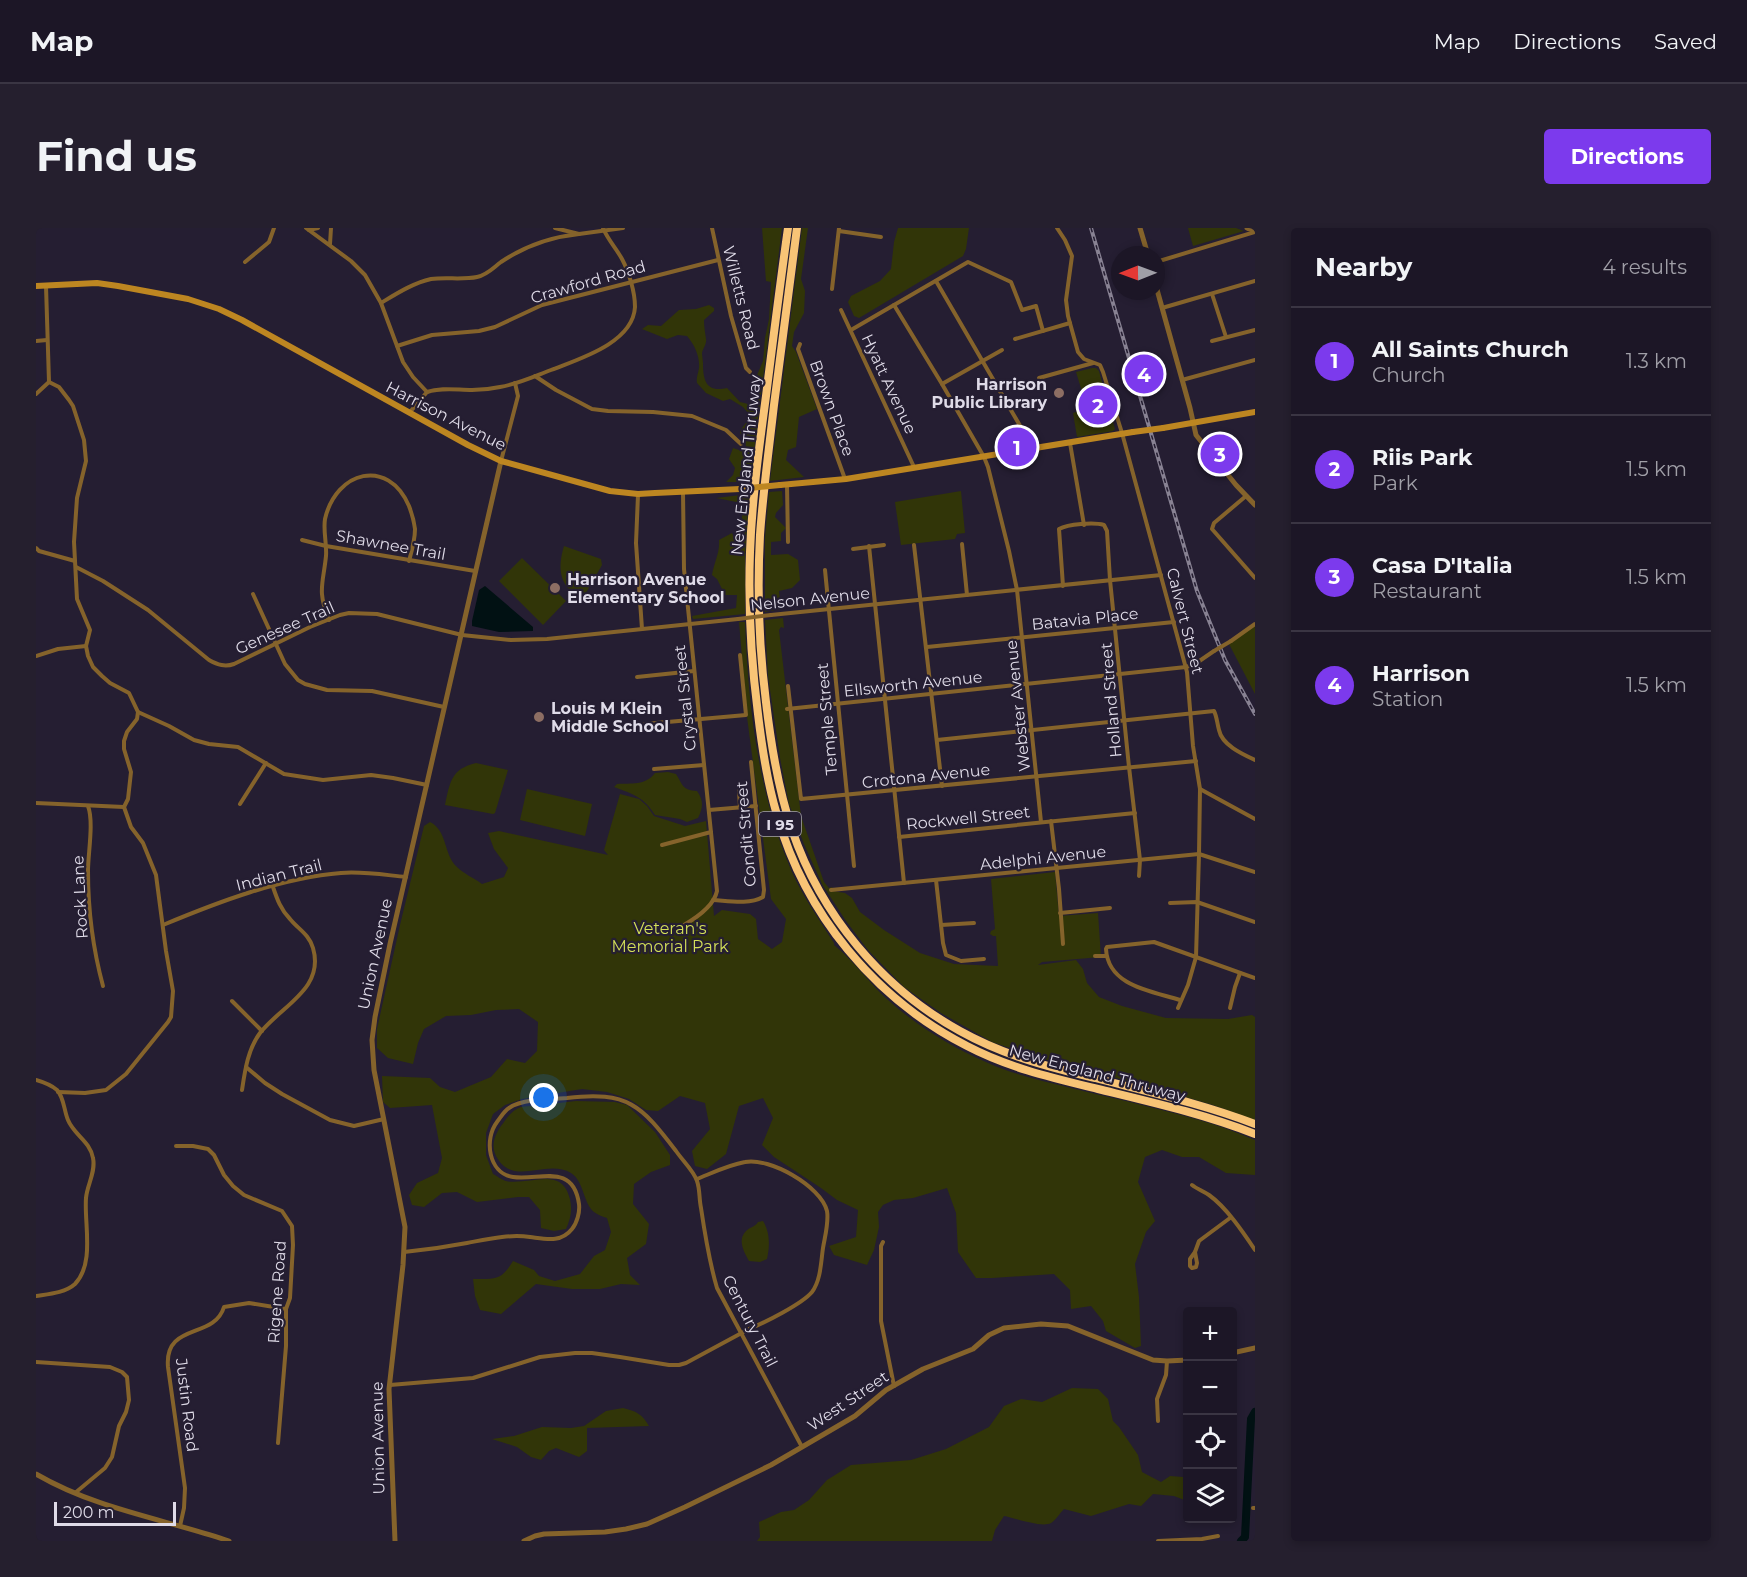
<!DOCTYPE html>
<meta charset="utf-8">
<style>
body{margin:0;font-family:Montserrat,sans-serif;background:#251f2e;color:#f1f3f6}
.controls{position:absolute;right:18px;bottom:18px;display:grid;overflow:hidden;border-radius:6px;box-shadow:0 3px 9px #0003}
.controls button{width:54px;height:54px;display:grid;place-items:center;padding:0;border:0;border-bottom:2px solid #3a3543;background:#1c1626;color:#f1f3f6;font:30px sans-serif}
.compass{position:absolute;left:1075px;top:18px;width:54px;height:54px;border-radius:50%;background:#1c1626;box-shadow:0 3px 9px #0003;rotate:269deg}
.scale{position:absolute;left:18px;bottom:15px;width:122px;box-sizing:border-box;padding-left:6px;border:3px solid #dfdbe8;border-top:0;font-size:16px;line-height:21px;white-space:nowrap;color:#dfdbe8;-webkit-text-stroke:4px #251e32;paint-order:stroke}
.you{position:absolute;left:508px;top:870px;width:21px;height:21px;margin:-15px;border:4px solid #fff;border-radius:50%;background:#1a73e8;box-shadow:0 0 0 9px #1a73e833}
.badge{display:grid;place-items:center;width:39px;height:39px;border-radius:50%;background:#7c3aed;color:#fff;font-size:20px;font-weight:700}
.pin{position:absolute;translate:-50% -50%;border:3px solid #fff;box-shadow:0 2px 6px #0006}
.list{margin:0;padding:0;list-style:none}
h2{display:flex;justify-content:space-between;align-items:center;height:78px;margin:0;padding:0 24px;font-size:26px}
h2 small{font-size:20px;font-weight:400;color:#a09fa7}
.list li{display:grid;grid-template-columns:39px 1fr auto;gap:18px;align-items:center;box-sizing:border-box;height:108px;padding:0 24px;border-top:2px solid #3a3543}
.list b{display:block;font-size:22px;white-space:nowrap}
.list p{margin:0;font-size:20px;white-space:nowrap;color:#a09fa7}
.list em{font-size:20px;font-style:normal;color:#a09fa7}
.icon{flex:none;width:33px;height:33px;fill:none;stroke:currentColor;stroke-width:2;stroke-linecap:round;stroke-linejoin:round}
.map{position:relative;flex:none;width:1219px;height:1313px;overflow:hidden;border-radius:6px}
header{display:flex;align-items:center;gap:36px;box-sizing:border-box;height:84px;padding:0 30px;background:#1c1626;border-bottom:2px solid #3a3543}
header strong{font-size:28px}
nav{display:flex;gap:33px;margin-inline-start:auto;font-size:21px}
.intro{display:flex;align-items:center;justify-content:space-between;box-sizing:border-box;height:144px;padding:0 36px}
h1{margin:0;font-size:42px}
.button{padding:15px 27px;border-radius:6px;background:#7c3aed;color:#fff;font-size:21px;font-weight:700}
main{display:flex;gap:36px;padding:0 36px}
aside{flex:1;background:#1c1626;border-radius:6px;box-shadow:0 3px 9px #0003}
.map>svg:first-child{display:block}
.green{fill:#313508}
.water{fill:#011113}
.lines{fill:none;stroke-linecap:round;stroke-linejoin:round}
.river{stroke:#011113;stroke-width:8}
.minor{stroke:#85632b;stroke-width:4}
.tertiary{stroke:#85632b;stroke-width:5}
.secondary{stroke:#bd8621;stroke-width:6}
.motorway{stroke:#f8c476;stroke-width:8}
.rail-casing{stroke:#888293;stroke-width:4}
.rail{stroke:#251e32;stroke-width:1.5;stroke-dasharray:4.5;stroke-linecap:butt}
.minor-bridge{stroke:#85632b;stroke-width:4}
.secondary-bridge{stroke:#bd8621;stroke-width:6}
.education-dot{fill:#8d6e63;stroke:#251e32;stroke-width:2}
.labels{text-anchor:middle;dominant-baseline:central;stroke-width:4.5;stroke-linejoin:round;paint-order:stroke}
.shield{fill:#251e32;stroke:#a7a2b1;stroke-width:1.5}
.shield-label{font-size:15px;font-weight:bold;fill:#dfdbe8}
.street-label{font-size:16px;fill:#dfdbe8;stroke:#251e32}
.poi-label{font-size:16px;font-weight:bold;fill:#dfdbe8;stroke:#251e32;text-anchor:start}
.park-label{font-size:16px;fill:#d3df58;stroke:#251e32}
</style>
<header>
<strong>Map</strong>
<nav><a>Map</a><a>Directions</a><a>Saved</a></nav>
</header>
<div class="intro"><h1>Find us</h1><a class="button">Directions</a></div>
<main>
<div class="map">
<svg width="1219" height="1313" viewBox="0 0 1219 1313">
<rect width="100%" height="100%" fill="#251e32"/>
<g class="green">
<path d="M726 0H746L714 254H690L697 247 699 240 693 231 697 220 706 223 710 218 708 210 704 205C706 197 712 196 713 186L707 179 694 171 687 173 670 165 661 155C660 150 662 146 663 140 664 128 658 116 651 108L642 107 631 111 606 101 612 97 625 98 643 82 660 81 673 77 678 80V83L668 92C668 99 669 104 670 111 671 116 667 120 666 125 666 127 667 133 667 135 667 152 670 165 691 160L704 174 712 176 717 172 719 152 727 133 729 110 733 91 735 54 730 53Z"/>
<polygon points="766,0 772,0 765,51 769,63 768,85 758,104 756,118 760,124 781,181 763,189 760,219 752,222 750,232 768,249 734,253"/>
<polygon points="862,0 933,0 930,21 927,28 823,90 818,88 812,74 815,68 844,53 855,41 858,14"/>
<polygon points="1152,0 1200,0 1208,3 1157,18"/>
<polygon points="1056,140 1060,140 1063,143 1079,201 1077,203 1041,209 1037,185 1051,180 1040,144"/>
<polygon points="746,263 747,277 740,285 739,289 750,300 745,305 745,313 735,314 735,327 752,326 762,332 764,352 756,360 743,363 745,381 729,384 729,310 733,264"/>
<polygon points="925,263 929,305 921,306 919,311 865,317 859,274"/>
<path d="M713 266 709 328V386L657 391 656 388 700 380 701 367H689L681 351 676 347C678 334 684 325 683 312L696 305 700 314 706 315V275L680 270Z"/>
<path d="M528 318 565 331 566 337 547 370C523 360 521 341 528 318Z"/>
<polygon points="486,330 530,373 507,397 463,353"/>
<polygon points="747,390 748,400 745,399 743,402 765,588 788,654 793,660 796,659 797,663 809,665 816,670 824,684 848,702 884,725 918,736 962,738 960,708 957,708 954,706 955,703 959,701 955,651 1019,644 1023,688 1062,685 1065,729 1006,734 1002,737 1040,732 1047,741 1051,755 1063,769 1086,778 1130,790 1192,791 1216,787 1219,789 1219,892 1177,877 1115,859 1003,830 956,814 905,785 868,759 832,722 810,693 786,656 768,616 753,576 744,530 732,448 729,392"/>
<path d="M703 394H709C712 474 721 557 751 632 762 662 781 688 798 715V717C818 733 833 755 852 772 881 798 917 820 952 835 979 847 1007 853 1035 860 1094 875 1164 888 1219 912V947L1190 945 1163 929H1146L1126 922 1109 929 1102 954 1119 993 1110 1004 1099 1036 1103 1069 1105 1118 1099 1120 1070 1103 1067 1093 1055 1078 1035 1081 1034 1062 1018 1046 956 1050H940L922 1024 920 985 911 960 877 970 858 972 847 977 842 984 843 999 838 1022 831 1037 798 1027 793 1018 820 1009 822 982 801 972 785 960 738 929 726 917 737 890 727 870 703 878 690 926 671 941 659 938 656 923 674 901 669 875 644 868 622 883 610 882 593 871 571 864 546 861 486 871 469 877 457 886 450 905V927L457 946C461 948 466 952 470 953 492 958 524 938 533 968 537 980 535 990 530 1001L518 1003 505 1000 504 982 493 969H482L441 974 421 964 406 965 388 979 376 977 373 967 381 955 402 945 406 930 396 877 354 880 347 874 346 848 394 850 404 859 419 864 455 849 471 831 489 835 501 823 502 794 483 781 460 782 435 787 410 788 388 801 382 815 377 836 352 830 341 820V801L364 697 388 598 394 594C412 603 407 626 421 639 428 646 438 650 446 656L468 649 472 640 458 621 452 605 463 603 572 627 568 622 584 566 603 571 611 578 618 588 649 598 670 593 678 688 686 682 714 686 720 691 722 711 736 721 746 714 750 691 735 671 711 489Z"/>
<polygon points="1219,397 1219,466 1193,416"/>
<path d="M440 535 472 542 459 585 457 586 409 577C414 554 415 541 440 535Z"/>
<path d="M632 544 640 546C647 557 646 562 661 563 668 573 667 580 662 590L651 594 644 591 619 587C608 569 597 566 578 559L581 556C596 555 609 558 619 545Z"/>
<polygon points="491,561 556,576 549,608 484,592"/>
<path d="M540 873 579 874 591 877 619 904 634 927V937L615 944 598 956 597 976 613 996 610 1016 591 1030 594 1047 604 1057 585 1056 564 1061H536L500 1056 465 1086 444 1082 439 1068 437 1051C459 1051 465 1053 477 1033L498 1042 503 1048 519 1053 544 1046 558 1028 569 1022 575 1004 571 990C567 989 562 987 558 984 547 975 548 953 535 945 510 930 477 960 460 928 454 916 460 904 468 894 472 888 477 882 485 879 489 878 494 878 498 878 512 876 526 875 540 873Z"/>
<path d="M727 993C734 1004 734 1018 731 1031L724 1034 713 1033C708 1024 701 1012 710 1003 714 999 719 999 722 994Z"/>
<path d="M1036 1160 1062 1161 1072 1171 1077 1193 1083 1199 1102 1227 1106 1244 1125 1254 1134 1248 1147 1249 1151 1253V1273L1138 1268 1117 1266 1105 1278 1093 1276 1055 1288 1028 1281C1024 1285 1019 1293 1015 1295 1006 1300 979 1290 968 1288L959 1302 956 1313H721L724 1309 723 1294 745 1284 758 1282 773 1272 791 1252 815 1237 875 1232 910 1221 953 1199 968 1178 985 1171 1006 1174Z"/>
<path d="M587 1180C600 1183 606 1186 613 1198L551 1200V1223L543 1229 520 1220 513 1223 505 1232 495 1229 481 1219 456 1211 478 1208 506 1199 535 1200 548 1198 570 1183Z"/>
</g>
<polygon class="water" points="449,358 497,399 497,403 463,404 436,398 436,393 443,362"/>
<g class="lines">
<polyline class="river" points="1205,1313 1209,1309 1215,1191 1219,1184"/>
<g class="minor">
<polyline points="270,0 315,33 329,47 345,75 367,134 377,149 391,164"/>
<polyline points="519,0 543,6 587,0"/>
<polyline points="676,0 695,88 710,140 714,144"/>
<polyline points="1021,0 1029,12 1036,28 1030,72 1032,88 1042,124 1048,131 1064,137 1067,144 1086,205 1151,444 1157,518 1164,561 1163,626 1160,729 1152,757 1142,780"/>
<polyline points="273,2 282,0"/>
<polyline points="803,3 845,9"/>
<polyline points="294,16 295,0"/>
<polyline points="209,34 233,14 238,0"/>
<polyline points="1120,34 1219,4"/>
<polyline points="900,53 997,220"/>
<polyline points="796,61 803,0"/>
<polyline points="1176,66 1190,109"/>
<path d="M345 75C360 66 377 55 395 51 410 49 427 52 441 49 451 47 457 40 465 34 489 18 514 9 543 6"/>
<polyline points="858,77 906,156 948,229 952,239 973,323 981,362 1005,594"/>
<polyline points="1126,80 1219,53"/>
<polyline points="805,82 878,239"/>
<polyline points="815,102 932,34 975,54 986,82 1000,78 1007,103"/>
<polyline points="979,111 1034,95"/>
<polyline points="0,113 11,112"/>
<polyline points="1176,113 1219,102"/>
<polyline points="764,116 762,121 809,251"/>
<polyline points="361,118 396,107 443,103 459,99 506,77 682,32"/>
<polyline points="499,148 520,162 556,181 572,183 617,184 656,188 690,202 705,216"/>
<polyline points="1003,150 1057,135"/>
<polyline points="1146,152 1219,132"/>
<polyline points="13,154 23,159 33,172 37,178 48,212 50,233 41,270 38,314 41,371 54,402 50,418 52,428 57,439 66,448 74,455 93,465 102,484 101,491 91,504 88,513 88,521 95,544 92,571 88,579 95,599 107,615 120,647 130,723 137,763 135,789 132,794 90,846 70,862 49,865 22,864"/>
<polyline points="906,156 966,122"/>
<path d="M391 164C405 159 421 162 436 162 445 162 455 161 464 159 482 156 499 148 515 142 543 131 597 115 599 79 599 64 593 44 586 31 580 20 572 12 567 0"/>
<polyline points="0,166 13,154 10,58"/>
<polyline points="374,184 391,164"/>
<polyline points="1034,215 1048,297"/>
<polyline points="465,233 482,168 479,155"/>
<polyline points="751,257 752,314"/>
<path d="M647 264 648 341 681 663C678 678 660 690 648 697"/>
<polyline points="602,267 600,315 606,401"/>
<polyline points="1210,268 1178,295 1176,301 1219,350"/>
<polyline points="266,312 290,318 439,343"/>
<polyline points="926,316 931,367"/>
<polyline points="878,317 906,558"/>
<polyline points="833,318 868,655"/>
<polyline points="0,320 3,323 39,333"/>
<polyline points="817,321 848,317"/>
<path d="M40 339 67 353 112 382 173 432C182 437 189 439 198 436L274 399 304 387 313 385 341 386 426 407 475 412 511 411 702 391"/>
<polyline points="789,342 818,638"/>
<path d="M1027 358 1023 301C1032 296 1058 294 1068 297L1071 303 1074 352 1093 539 1104 632 1103 648"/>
<polyline points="217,366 249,436 262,452 269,456 291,462 336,463 408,479"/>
<polyline points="735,387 1125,347"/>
<path d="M293 392C281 362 287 357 290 328 291 316 287 303 289 291 300 243 352 229 373 278 376 286 378 293 379 301 379 312 376 322 373 333"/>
<polyline points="1195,413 1219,396"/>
<polyline points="891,419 1138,394"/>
<polyline points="0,428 22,421 50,418"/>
<polyline points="601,449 658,443"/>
<polyline points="752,458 765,571 1160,533"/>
<polyline points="751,481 1150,439 1159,436 1178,423"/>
<polyline points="102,484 133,498 158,512 173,516 202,519 248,546 287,552 335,547 357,550 391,557"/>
<polyline points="609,496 710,487 704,427"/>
<path d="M901 512 1178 483C1181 489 1181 495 1183 502 1186 517 1206 526 1219 532"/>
<polyline points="618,541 668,537"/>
<polyline points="1164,561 1219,591"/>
<polyline points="703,563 704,579"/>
<polyline points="0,575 88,579"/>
<polyline points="204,576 230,535"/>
<path d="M52 578C58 594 52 625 52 643 52 681 57 721 67 758"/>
<polyline points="673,582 720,578"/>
<polyline points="1015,593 1023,661 1027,716"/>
<polyline points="863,609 1099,585"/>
<polyline points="626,617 675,604"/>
<polyline points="900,652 907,715 910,727 925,733 948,731"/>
<polyline points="795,662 1163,626 1219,644"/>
<path d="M677 672C693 673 713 677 727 669L728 662 715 534"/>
<polyline points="1134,675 1161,674 1219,694"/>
<polyline points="1024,685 1074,680"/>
<path d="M127 697C182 674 245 650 305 645 326 643 349 647 370 649"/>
<polyline points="905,697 938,695"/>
<polyline points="1059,728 1070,728"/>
<path d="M1144 772C1115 763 1072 758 1070 721L1071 719 1118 714 1219 750"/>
<polyline points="196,773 226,803"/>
<polyline points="1194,780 1199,759 1204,745"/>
<polyline points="210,839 229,855 246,866 294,892 318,898 348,891"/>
<path d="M0 852C7 854 15 857 21 862 28 869 28 883 32 892 38 907 54 913 57 930 60 944 51 957 50 970 48 996 59 1035 39 1056 29 1065 13 1066 0 1068"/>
<path d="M206 862C209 842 212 821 224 805 245 778 289 761 277 720 273 706 262 701 254 691 245 682 241 671 237 659"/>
<polyline points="140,918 157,918 172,921 178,927 188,947 197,958 208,967 246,983 256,998 257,1017 254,1070 250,1081 250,1118 242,1215"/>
<path d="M661 951C676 945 692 937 709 934 733 929 785 958 791 983 793 994 789 1008 787 1020 785 1033 785 1052 776 1064 766 1076 728 1095 713 1101"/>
<path d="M1156 957C1161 961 1167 963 1173 967 1190 979 1207 1004 1219 1022"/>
<polyline points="847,1014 845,1018 845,1093 858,1158"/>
<path d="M368 1024C389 1022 410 1019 431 1015 452 1011 473 1006 494 1009 510 1011 525 1015 536 1001 541 995 544 984 543 976 537 934 503 953 477 949 452 945 448 911 461 894 465 889 468 883 473 880 486 871 515 871 531 870 592 863 605 877 640 923 646 932 658 943 661 953 664 961 663 971 665 980 669 1007 673 1033 681 1060L766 1219"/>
<polyline points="1159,1024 1163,1013 1194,990"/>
<polygon points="1159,1024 1161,1035 1160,1039 1156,1040 1154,1038 1154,1031"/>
<polyline points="0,1134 74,1139 86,1144 91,1149 93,1172 90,1184 83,1198 76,1229 69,1240 39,1265"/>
<polyline points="354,1157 437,1150 504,1129 539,1125 556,1125 584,1129 633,1137 643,1137 650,1135 713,1101"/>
<polyline points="1122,1193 1121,1171 1130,1147 1131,1133"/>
<polyline points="1217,1280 1219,1280"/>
<path d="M144 1298 148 1280 149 1260 132 1139C128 1094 178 1112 188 1079L213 1075 250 1081"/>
<polyline points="1122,1313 1166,1311 1182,1308"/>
</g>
<g class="tertiary">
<polyline points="1104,0 1112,27"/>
<polyline points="1211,0 1219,3"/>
<polyline points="1120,58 1154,180 1160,207 1200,257 1219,277"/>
<polyline points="1196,1125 1219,1120"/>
<path d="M0 1246C60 1281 128 1291 193 1313"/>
<polyline points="359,1313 353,1161 367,1037 369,999 338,842 336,812 339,789 354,716 465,233"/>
<polyline points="488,1313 499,1308 508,1306 569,1304 590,1301 611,1296 649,1279 735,1237 766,1219 819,1188 850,1162 887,1141 937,1121 953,1107 968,1100 1005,1096 1032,1098 1117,1132 1131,1133 1152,1132"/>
</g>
<g class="secondary">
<polyline points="0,58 61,55 82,58 152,71 183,81 206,92 432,217 465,233 574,263 602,266 619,265 704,261"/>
<polyline points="1127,200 1219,184"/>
<polyline points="744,257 810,251 1097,204"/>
</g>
<g class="motorway">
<path d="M752 0C744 56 737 112 730 168 723 220 716 271 714 324 712 378 715 432 722 486 726 520 731 554 741 587 769 686 839 771 931 818 973 840 1017 850 1062 861 1115 874 1168 886 1219 906"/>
<path d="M761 0C753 59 746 118 738 177 733 221 727 264 724 307 721 363 723 419 730 474 735 517 742 561 756 602 785 687 846 760 924 803 967 827 1012 839 1059 850 1113 864 1167 876 1219 896"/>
</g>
<defs>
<polyline id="rail" points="1055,0 1161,363 1189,432 1219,486"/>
</defs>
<use href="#rail" class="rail-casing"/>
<use href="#rail" class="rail"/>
<g class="minor-bridge">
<polyline points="702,391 735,387"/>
<polyline points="1178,423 1195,413"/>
</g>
<g class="secondary-bridge">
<polyline points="1097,204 1127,200"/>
<polyline points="704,261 744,257"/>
</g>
</g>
<g class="education-dot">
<circle cx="1023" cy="165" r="6"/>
<circle cx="519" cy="360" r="6"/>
<circle cx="503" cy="489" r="6"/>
</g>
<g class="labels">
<rect class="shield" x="723" y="584" width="42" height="24" rx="4.5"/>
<g class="shield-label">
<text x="744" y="596">I 95</text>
</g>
<g class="street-label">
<text transform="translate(552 54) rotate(-16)">Crawford Road</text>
<text transform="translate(705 70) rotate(76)">Willetts Road</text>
<text transform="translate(853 156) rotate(65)">Hyatt Avenue</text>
<text transform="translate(796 180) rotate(70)">Brown Place</text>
<text transform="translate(410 188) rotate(27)">Harrison Avenue</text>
<text transform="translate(710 237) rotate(-84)">New England Thruway</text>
<text transform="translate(355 317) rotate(10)">Shawnee Trail</text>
<text transform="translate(774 371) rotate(-6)">Nelson Avenue</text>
<text transform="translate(1049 391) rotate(-6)">Batavia Place</text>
<text transform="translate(1149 393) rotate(76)">Calvert Street</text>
<text transform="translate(249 400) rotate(-24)">Genesee Trail</text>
<text transform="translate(877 456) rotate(-6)">Ellsworth Avenue</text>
<text transform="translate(649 470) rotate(-96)">Crystal Street</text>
<text transform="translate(1075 472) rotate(-95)">Holland Street</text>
<text transform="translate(982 478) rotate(-96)">Webster Avenue</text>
<text transform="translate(791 491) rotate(-95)">Temple Street</text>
<text transform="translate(890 548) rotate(-6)">Crotona Avenue</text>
<text transform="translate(932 590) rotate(-6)">Rockwell Street</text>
<text transform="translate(710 606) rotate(-95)">Condit Street</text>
<text transform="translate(1007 630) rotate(-6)">Adelphi Avenue</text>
<text transform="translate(243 647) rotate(-14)">Indian Trail</text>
<text transform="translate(44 669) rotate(-93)">Rock Lane</text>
<text transform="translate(339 726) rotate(-78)">Union Avenue</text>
<text transform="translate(1061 845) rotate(15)">New England Thruway</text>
<text transform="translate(241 1064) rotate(-86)">Rigene Road</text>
<text transform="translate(714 1093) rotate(63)">Century Trail</text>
<text transform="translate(812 1173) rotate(-34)">West Street</text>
<text transform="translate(151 1177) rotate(83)">Justin Road</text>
<text transform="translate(342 1210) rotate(-91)">Union Avenue</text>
</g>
<g class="poi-label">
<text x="1011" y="156" text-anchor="end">Harrison<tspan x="1011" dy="18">Public Library</tspan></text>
<text x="531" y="351">Harrison Avenue<tspan x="531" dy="18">Elementary School</tspan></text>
<text x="515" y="480">Louis M Klein<tspan x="515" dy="18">Middle School</tspan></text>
</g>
<g class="park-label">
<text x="634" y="700">Veteran's<tspan x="634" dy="18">Memorial Park</tspan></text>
</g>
</g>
</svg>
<div class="controls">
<button>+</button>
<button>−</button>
<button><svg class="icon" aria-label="locate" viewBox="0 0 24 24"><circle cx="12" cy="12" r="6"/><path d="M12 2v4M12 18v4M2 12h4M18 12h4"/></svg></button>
<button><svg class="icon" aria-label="layers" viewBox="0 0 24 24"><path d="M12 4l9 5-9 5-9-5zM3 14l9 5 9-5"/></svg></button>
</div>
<svg class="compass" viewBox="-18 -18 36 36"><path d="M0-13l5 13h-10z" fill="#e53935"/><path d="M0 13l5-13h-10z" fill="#a09fa7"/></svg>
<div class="scale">200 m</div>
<div class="you"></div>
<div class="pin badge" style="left:981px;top:219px">1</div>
<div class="pin badge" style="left:1062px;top:177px">2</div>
<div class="pin badge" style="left:1184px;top:226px">3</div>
<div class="pin badge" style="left:1108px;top:146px">4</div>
</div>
<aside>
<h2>Nearby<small>4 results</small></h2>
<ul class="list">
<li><span class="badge">1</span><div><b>All Saints Church</b><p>Church</p></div><em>1.3 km</em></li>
<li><span class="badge">2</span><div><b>Riis Park</b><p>Park</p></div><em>1.5 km</em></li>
<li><span class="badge">3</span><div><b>Casa D'Italia</b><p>Restaurant</p></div><em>1.5 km</em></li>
<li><span class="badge">4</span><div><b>Harrison</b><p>Station</p></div><em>1.5 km</em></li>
</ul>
</aside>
</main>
